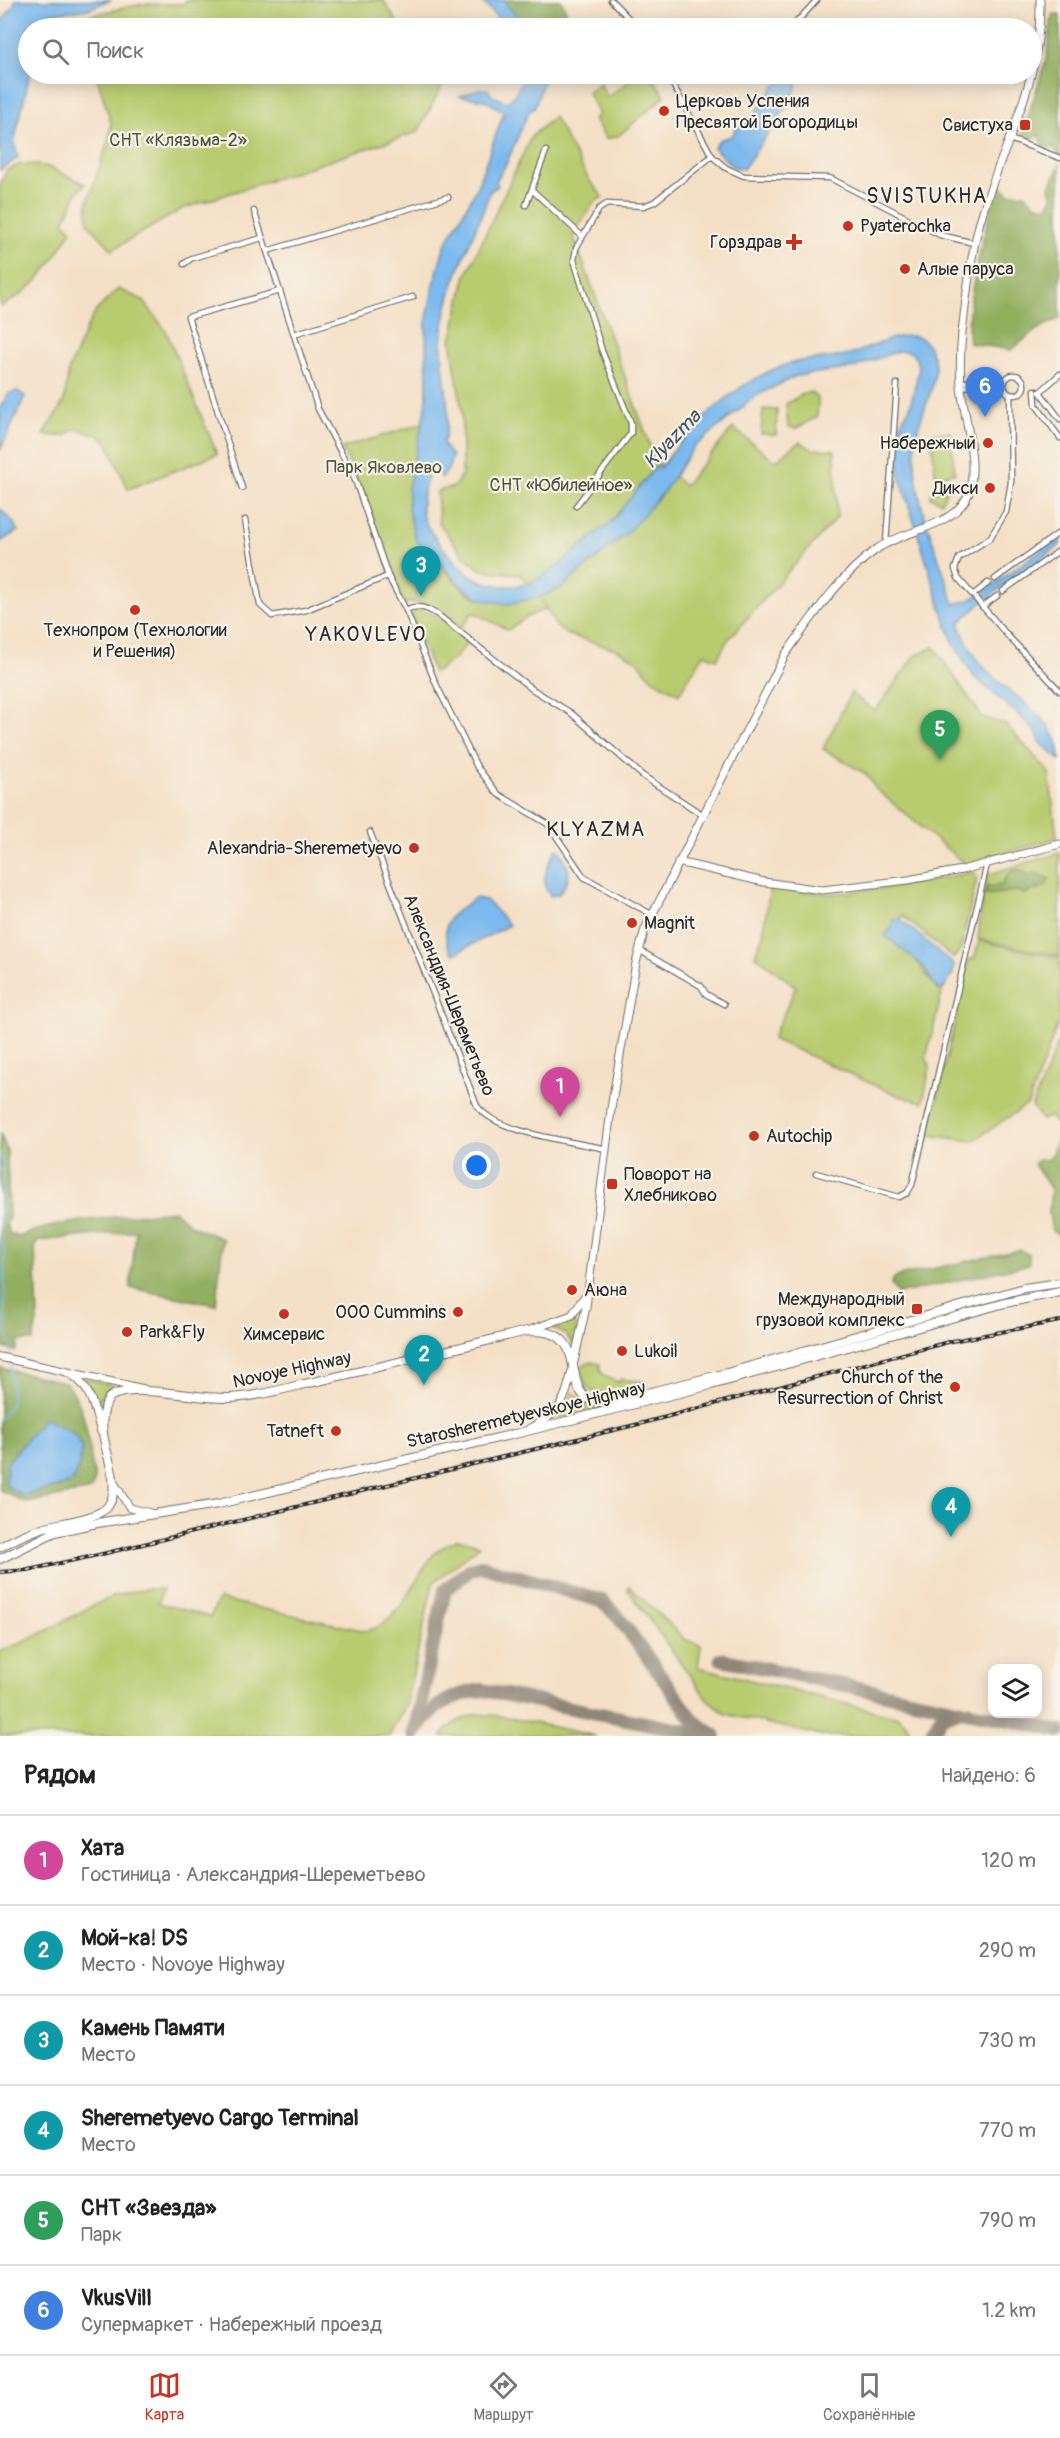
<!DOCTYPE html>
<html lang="ru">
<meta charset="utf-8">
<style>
body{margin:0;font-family:Pangolin,sans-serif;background:#f6f6f6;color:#222}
.controls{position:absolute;right:18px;bottom:18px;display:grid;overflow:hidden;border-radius:12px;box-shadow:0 3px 15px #0003}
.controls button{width:54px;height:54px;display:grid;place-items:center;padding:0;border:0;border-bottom:2px solid #e0e0e0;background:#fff;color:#222;font:30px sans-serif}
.you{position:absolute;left:477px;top:1166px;width:21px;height:21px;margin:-15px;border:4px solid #fff;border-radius:50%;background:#1a73e8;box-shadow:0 0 0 9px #1a73e833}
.badge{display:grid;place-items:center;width:39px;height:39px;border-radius:50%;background:#c8321e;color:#fff;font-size:20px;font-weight:700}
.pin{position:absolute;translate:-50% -50px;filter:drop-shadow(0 2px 3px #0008)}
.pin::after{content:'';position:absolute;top:32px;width:21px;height:18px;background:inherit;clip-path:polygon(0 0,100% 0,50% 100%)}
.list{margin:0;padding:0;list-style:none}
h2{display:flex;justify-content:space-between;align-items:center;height:78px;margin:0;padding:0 24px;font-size:26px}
h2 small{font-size:20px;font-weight:400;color:#767676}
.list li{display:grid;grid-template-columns:39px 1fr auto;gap:18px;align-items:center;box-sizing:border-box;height:90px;padding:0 24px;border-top:2px solid #e0e0e0}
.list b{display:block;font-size:22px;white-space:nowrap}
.list p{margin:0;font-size:20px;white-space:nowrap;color:#767676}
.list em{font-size:20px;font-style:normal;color:#767676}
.icon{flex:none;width:33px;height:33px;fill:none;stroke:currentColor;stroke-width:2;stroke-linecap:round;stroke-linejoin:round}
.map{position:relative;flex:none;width:1060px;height:1736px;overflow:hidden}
.search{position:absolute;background:#fff;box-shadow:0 3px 15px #0003;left:18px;right:18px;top:18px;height:66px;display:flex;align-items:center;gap:15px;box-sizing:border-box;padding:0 21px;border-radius:33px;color:#767676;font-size:22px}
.sheet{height:618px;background:#fff}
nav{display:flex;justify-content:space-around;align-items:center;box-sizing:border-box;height:84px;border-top:2px solid #e0e0e0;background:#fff;font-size:16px;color:#767676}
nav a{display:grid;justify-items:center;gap:3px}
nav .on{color:#c8321e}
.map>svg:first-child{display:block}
.green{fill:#b8cb6e;stroke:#727b4c;stroke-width:1.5;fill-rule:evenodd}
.forest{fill:#92af61;stroke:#5e6d46;stroke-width:1.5}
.water{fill:#7bb9ee;stroke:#53728c;stroke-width:1.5}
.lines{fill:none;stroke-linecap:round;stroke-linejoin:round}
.stream{stroke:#7bb9ee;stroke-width:1.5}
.taxiway{stroke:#908678;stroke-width:14}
.street-casing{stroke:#716a61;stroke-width:7}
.secondary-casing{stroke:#716a61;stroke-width:9}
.primary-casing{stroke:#716a61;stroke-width:10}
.street{stroke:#fff;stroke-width:4.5}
.secondary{stroke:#fff;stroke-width:7}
.primary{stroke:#fff;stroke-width:8}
.rail-casing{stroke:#2b2b2b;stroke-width:4}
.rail{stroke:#f7f3e8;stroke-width:1.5;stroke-dasharray:4.5;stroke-linecap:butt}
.poi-dot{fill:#c8321e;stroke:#f7f3e8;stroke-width:2}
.labels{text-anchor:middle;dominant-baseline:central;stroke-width:4.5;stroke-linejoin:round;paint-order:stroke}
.poi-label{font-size:18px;fill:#2b2b2b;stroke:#f7f3e8;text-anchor:start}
.park-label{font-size:18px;fill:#4e533c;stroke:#f7f3e8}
.street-label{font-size:18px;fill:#2b2b2b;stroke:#f7f3e8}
.water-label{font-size:20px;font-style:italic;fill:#435666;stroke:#f7f3e8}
.neighbourhood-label{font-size:20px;letter-spacing:1.5px;fill:#2b2b2b;stroke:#f7f3e8}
.quarter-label{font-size:21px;letter-spacing:1.5px;fill:#2b2b2b;stroke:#f7f3e8}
</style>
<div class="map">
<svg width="1060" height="1736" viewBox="0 0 1060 1736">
<rect width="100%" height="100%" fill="#f7f3e8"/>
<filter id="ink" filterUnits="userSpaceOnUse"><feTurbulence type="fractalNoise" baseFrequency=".0167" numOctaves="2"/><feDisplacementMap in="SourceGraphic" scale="12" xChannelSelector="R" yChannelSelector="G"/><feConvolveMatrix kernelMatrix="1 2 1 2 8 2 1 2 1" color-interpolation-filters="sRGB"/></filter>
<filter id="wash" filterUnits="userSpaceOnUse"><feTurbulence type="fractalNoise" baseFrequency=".008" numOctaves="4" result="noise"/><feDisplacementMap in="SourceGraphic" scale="24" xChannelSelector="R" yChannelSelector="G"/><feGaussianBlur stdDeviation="1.35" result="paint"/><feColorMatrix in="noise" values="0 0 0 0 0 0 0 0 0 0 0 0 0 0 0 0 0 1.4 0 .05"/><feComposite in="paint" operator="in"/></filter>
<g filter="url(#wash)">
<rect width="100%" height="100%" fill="#f4e0c6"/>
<g class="green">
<polygon points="186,0 383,0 401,28 68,28 63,21 142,4 184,4"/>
<polygon points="96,74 433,74 443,84 418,132 182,209 112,250 88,223 87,204 110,136 111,123"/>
<polygon points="639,74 650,74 665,96 618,136 606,139 594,119 599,114 588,93 600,83 607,97"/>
<path d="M554 117 589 180 603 197 594 202 573 235 655 459 684 486 733 428 775 461 800 442 812 449 835 450 837 517 727 641 717 659 704 654 679 694 652 679 638 661 618 650 566 634 556 626 541 599 545 609 527 617 508 630 473 612 460 629C444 616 427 599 405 603L390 574 369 506 342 448 424 423C414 464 402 500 416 541 436 555 459 596 483 599 501 602 522 597 540 597L519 574 481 570 464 556 439 523 437 491 454 487 462 474V411L451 341 465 278 531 137Z"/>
<path d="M21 164 46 166 85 184 77 193 64 222 72 230C50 265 39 287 0 307V185L7 170Z"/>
<polygon points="118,289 143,300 166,331 217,454 128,489 107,442 98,435 76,429 65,436 44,435 64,401 69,369 88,325 96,311"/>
<polygon points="811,392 818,399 817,417 795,429 788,426 786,404 803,394"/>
<polygon points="763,409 777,410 776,435 761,434"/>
<polygon points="950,432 955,473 938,476 935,473 931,434"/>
<polygon points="940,477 951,483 941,502 930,497"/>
<polygon points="416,609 435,615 468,642 455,658 436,672 433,672 411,616"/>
<polygon points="934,647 983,718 1005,724 1049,772 1057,838 966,865 876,789 866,774 823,749 851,693 875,711 916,655"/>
<path d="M1060 853V956L978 939 982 903 988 874ZM1018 869 1028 875 1039 890 1001 892 1005 878Z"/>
<path d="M974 872 977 878 960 951 953 958 902 915 900 919 893 921C906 946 920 968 938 990L943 989 926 1058 930 1066 923 1102 899 1096 772 1039 796 987 755 955 763 935 770 887 829 894 888 888Z"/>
<polygon points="979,941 1060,958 1060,1018 1028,1104 973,1141 929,1135 969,959 974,959"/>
<polygon points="1060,1038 1060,1124 1056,1124 1051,1116 1042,1120 1032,1106"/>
<polygon points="574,1322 576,1328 573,1344 565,1334 552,1328"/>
<path d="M591 1362 600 1364V1370L604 1376 618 1382 621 1379 645 1382 646 1385C621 1391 578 1409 583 1365Z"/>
<polygon points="84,1378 116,1386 105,1391 96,1404"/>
<polygon points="573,1392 586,1405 598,1409 559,1419"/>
<path d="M458 1539 480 1545 433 1583 406 1705 389 1736H0V1650C56 1636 103 1584 163 1589L158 1603 210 1617 219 1599 366 1631C401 1624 413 1579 434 1554 440 1547 451 1543 458 1539Z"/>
<polygon points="629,1586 686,1640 701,1645 698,1667 899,1717 908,1726 909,1736 823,1736 726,1714 707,1699 628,1590"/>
<polygon points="476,1714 501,1716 596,1736 441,1736 456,1722"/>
</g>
<g class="forest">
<polygon points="503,0 561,0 574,28 527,28 523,23 517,21"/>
<polygon points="1052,14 1060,15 1060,158 1053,147 1047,149 1042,146 1040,135 1025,141 1022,136 1047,56"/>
<path d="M1060 163V318L1038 329 1011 350 969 343C964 306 985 227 997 190L1001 187 1009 193 1025 194 1036 205 1047 207 1053 198 1050 187Z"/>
<polygon points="1018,869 1028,875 1034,873 1049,879 1045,886 1024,894 1017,891 986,895 986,887 1002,885 1010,872"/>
<polygon points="1060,1131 1060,1235 1052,1231 1049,1213 1051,1189 1034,1164 1038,1160 1050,1159"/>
<path d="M0 1133 7 1151 9 1217 6 1224 10 1234 19 1237C54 1220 134 1215 175 1211L190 1225 223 1239 216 1305 130 1288 136 1231 38 1241 35 1246 38 1318 33 1341H19L16 1351 0 1347Z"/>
<polygon points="1020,1250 1029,1255 1029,1264 1022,1266 898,1294 891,1285 894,1278 903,1275"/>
<path d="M0 1368 65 1382C83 1401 87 1428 90 1453 92 1467 98 1477 91 1490L27 1503 0 1490Z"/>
</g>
<g class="water">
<path d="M15 0H111C102 3 92 8 83 10 68 13 40 8 36 28H28L30 74 14 142 18 158 0 170V22L14 6Z"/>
<polygon points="481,0 503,0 527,28 507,28"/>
<path d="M526 74H546L534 109 529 111 506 164 496 181 498 186 490 191C474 241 445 285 442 339 440 375 455 409 443 444L452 456 449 468 442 478 437 470 432 468C426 480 420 498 422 512 424 529 461 572 477 579 490 585 508 588 522 585 548 579 581 546 601 529L606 528 657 465 660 468C691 426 740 377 792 363 811 358 832 360 851 354 873 348 898 330 921 338 955 369 917 409 915 444 911 498 939 553 954 604L969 600 982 593 1060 536V545L987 598 959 623C965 640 974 658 987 671 1013 698 1060 717 1060 760L1041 743 1035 731 1021 717 974 677 955 646 947 627 899 474 901 423 910 407 919 369 915 356 908 351H898L853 368 796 376 756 396 693 448 665 490 628 532 561 588 540 597 507 604 481 599 462 587 429 551 416 541 408 509V488L427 400 426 323 433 287 444 247 476 190 504 112 485 100 460 96 479 89H488L492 96 507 102 513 97Z"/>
<polygon points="790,74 810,74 798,82 792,100 743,169 732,166 714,148 719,140 732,136 736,128 750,121 772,89"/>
<polygon points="17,391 25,396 0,451 0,408 8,394"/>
<polygon points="0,509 13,522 18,531 0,542"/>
<path d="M556 849 560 850C570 871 574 873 559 894L551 896C537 883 549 863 556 849Z"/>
<path d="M475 898 486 900 509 925 454 954C449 950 449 947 447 942 441 916 457 912 475 898Z"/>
<polygon points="900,919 954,965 953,974 943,989 938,990 922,965 885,936 892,928 893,920"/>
<polygon points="44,1418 74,1434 82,1447 78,1470 71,1483 24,1496 6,1486 7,1463"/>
</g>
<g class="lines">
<g class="stream">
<path d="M0 1153C6 1176 1 1198 0 1221 0 1232 3 1243 4 1253 6 1289 0 1318 12 1353"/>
<polyline points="0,1418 11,1404 11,1365"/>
</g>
<g class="taxiway">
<polyline points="721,1659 1060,1731"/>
<path d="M418 1729C433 1704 455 1694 482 1690L710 1736"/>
<polyline points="414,1734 445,1590 471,1569 481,1566 602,1601 619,1618 694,1721 715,1736"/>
<polyline points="931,1736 940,1718 958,1711"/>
</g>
</g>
</g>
<g filter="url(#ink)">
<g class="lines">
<defs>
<g id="street">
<polyline points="611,0 638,28"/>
<polyline points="791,28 817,0"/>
<polyline points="667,74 712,156 726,168 744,176 830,178 940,235 974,243"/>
<polyline points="1010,139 1060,158"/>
<polyline points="532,190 582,236"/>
<polyline points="526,205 546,151"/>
<polyline points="254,211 318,409 354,477 388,576 406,610 436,684 477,767 498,794 548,824 584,877 651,914"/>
<polyline points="267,251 448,197"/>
<polyline points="184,264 192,258 262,238"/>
<polyline points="294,334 413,297"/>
<circle cx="1014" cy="385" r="10"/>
<polyline points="961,382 1005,381"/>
<polyline points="961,387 997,383"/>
<polyline points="1035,390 1036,405 1060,438"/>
<polyline points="1040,392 1060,419"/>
<polyline points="1040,392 1060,374"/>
<polyline points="1010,394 1011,482 1006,512 990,538 959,558 955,569 958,578 1008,636 1060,691"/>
<polyline points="242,488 188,317 280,291"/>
<polyline points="576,506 631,433 631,423 602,351 574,260 576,248 599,209 607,204 644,206 654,202 712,156"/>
<polyline points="245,520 260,605 272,616 306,610 388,576"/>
<polyline points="886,543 897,384"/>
<polyline points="995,579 1060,532"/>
<polyline points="1003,591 1060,550"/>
<polyline points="973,595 988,583"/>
<polyline points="982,607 997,596"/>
<path d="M406 610C417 604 427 608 438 615L532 689 571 713 643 776 703 815"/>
<path d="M370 832 477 1106C498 1134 572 1141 606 1149"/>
<polyline points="639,950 701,986 706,994 724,1004"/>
<polyline points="816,1173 899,1197 907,1193 912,1185 987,864"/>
</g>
<g id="secondary">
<polyline points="678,862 764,882 822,890 908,880 962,870 1060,844"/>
<polyline points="530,1330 572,1315 584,1297"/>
<polyline points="0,1357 144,1389"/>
<path d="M574 1362 586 1307 612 1102 636 963 645 929 785 655C811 619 840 575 877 549 903 530 948 529 966 499 981 473 964 416 961 387 960 369 960 351 962 333 967 291 971 248 984 208 1007 135 1042 80 1040 0"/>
<path d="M68 1373C91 1384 94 1409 101 1432"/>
<path d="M530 1428C561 1413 564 1403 572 1371"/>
<polyline points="114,1483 130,1508 150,1513"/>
</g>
<g id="primary">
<path d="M0 1547C14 1539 27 1533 42 1528 58 1523 99 1519 108 1506 128 1477 87 1435 109 1398 130 1381 199 1400 229 1398 259 1397 289 1387 318 1381 388 1365 457 1348 527 1331 538 1331 553 1331 562 1340 583 1360 562 1407 611 1402L727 1373 1024 1288 1060 1283"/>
<polyline points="0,1559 55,1532 97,1523 218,1504 523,1432 711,1385 1005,1303 1060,1292"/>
</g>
</defs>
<use href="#street" class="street-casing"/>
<use href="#secondary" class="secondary-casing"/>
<use href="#primary" class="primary-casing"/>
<use href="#street" class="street"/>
<use href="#secondary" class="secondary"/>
<use href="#primary" class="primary"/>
<defs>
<polyline id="rail" points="0,1572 28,1570 98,1555 643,1423 952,1341 1060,1321"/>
</defs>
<use href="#rail" class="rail-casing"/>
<use href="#rail" class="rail"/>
</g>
</g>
<g class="poi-dot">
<circle cx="664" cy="111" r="6"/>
<rect x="1019" y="119" width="12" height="12" rx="3"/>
<circle cx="848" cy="226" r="6"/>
<path d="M791 233h6v6h6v6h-6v6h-6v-6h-6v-6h6z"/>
<circle cx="905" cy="269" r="6"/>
<circle cx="988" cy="443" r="6"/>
<circle cx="990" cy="488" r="6"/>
<circle cx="135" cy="610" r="6"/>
<circle cx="414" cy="848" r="6"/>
<circle cx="632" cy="923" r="6"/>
<circle cx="754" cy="1136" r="6"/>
<rect x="606" y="1178" width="12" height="12" rx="3"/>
<circle cx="572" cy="1290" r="6"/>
<rect x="911" y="1303" width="12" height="12" rx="3"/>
<circle cx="458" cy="1312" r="6"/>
<circle cx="284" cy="1314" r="6"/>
<circle cx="127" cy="1332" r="6"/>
<circle cx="622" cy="1351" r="6"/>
<circle cx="955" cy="1387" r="6"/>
<circle cx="336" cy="1431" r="6"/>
</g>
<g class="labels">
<g class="poi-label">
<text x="676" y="101">Церковь Успения<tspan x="676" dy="21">Пресвятой Богородицы</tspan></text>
<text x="1013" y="125" text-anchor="end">Свистуха</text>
<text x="860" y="226">Pyaterochka</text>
<text x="782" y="242" text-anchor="end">Горздрав</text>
<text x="917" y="269">Алые паруса</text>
<text x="976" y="443" text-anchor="end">Набережный</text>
<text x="978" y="488" text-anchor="end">Дикси</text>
<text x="135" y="630" text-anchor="middle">Технопром (Технологии<tspan x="135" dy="21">и Решения)</tspan></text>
<text x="402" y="848" text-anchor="end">Alexandria-Sheremetyevo</text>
<text x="644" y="923">Magnit</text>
<text x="766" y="1136">Autochip</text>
<text x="624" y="1174">Поворот на<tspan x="624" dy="21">Хлебниково</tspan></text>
<text x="584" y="1290">Аюна</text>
<text x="905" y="1299" text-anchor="end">Международный<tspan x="905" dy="21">грузовой комплекс</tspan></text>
<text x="446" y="1312" text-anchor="end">OOO Cummins</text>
<text x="139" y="1332">Park&amp;Fly</text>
<text x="284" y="1334" text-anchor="middle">Химсервис</text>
<text x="634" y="1351">Lukoil</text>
<text x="943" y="1377" text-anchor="end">Church of the<tspan x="943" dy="21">Resurrection of Christ</tspan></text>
<text x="324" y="1431" text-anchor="end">Tatneft</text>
</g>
<g class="park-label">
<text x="178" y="140">СНТ «Клязьма-2»</text>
<text x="384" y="467">Парк Яковлево</text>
<text x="561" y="485">СНТ «Юбилейное»</text>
</g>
<g class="street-label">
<text transform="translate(449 995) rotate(68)">Александрия-Шереметьево</text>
<text transform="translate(292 1370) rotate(-12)">Novoye Highway</text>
<text transform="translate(526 1415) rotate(-13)">Starosheremetyevskoye Highway</text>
</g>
<g class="water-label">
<text transform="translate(672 439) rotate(-46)">Klyazma</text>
</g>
<g class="neighbourhood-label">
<text x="366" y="634">YAKOVLEVO</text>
<text x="596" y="829">KLYAZMA</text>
</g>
<g class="quarter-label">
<text x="927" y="196">SVISTUKHA</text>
</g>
</g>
</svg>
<div class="controls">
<button><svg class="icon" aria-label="layers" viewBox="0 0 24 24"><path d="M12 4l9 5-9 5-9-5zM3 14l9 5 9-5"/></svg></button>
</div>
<div class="you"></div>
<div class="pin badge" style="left:560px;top:1117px;background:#d1479c">1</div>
<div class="pin badge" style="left:424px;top:1385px;background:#0f9aa8">2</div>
<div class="pin badge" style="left:421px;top:596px;background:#0f9aa8">3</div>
<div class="pin badge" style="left:951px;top:1537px;background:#0f9aa8">4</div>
<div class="pin badge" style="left:940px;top:760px;background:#2e9e5b">5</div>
<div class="pin badge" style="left:985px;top:417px;background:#3f7fe0">6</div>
<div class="search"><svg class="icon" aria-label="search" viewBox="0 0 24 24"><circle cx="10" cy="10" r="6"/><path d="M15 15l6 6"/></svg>Поиск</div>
</div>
<section class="sheet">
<h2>Рядом<small>Найдено: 6</small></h2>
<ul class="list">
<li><span class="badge" style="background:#d1479c">1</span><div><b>Хата</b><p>Гостиница · Александрия-Шереметьево</p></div><em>120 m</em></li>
<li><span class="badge" style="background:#0f9aa8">2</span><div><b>Мой-ка! DS</b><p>Место · Novoye Highway</p></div><em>290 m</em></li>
<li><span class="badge" style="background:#0f9aa8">3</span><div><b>Камень Памяти</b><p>Место</p></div><em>730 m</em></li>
<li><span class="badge" style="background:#0f9aa8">4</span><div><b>Sheremetyevo Cargo Terminal</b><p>Место</p></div><em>770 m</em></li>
<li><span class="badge" style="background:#2e9e5b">5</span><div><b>СНТ «Звезда»</b><p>Парк</p></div><em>790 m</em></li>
<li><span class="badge" style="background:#3f7fe0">6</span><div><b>VkusVill</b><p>Супермаркет · Набережный проезд</p></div><em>1.2 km</em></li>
</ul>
</section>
<nav>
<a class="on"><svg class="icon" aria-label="map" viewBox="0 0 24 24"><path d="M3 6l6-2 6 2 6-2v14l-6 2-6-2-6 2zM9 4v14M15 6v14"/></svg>Карта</a>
<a><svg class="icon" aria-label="directions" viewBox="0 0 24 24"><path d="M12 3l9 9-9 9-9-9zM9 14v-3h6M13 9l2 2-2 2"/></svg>Маршрут</a>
<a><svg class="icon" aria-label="saved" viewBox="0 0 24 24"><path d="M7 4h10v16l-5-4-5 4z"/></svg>Сохранённые</a>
</nav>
